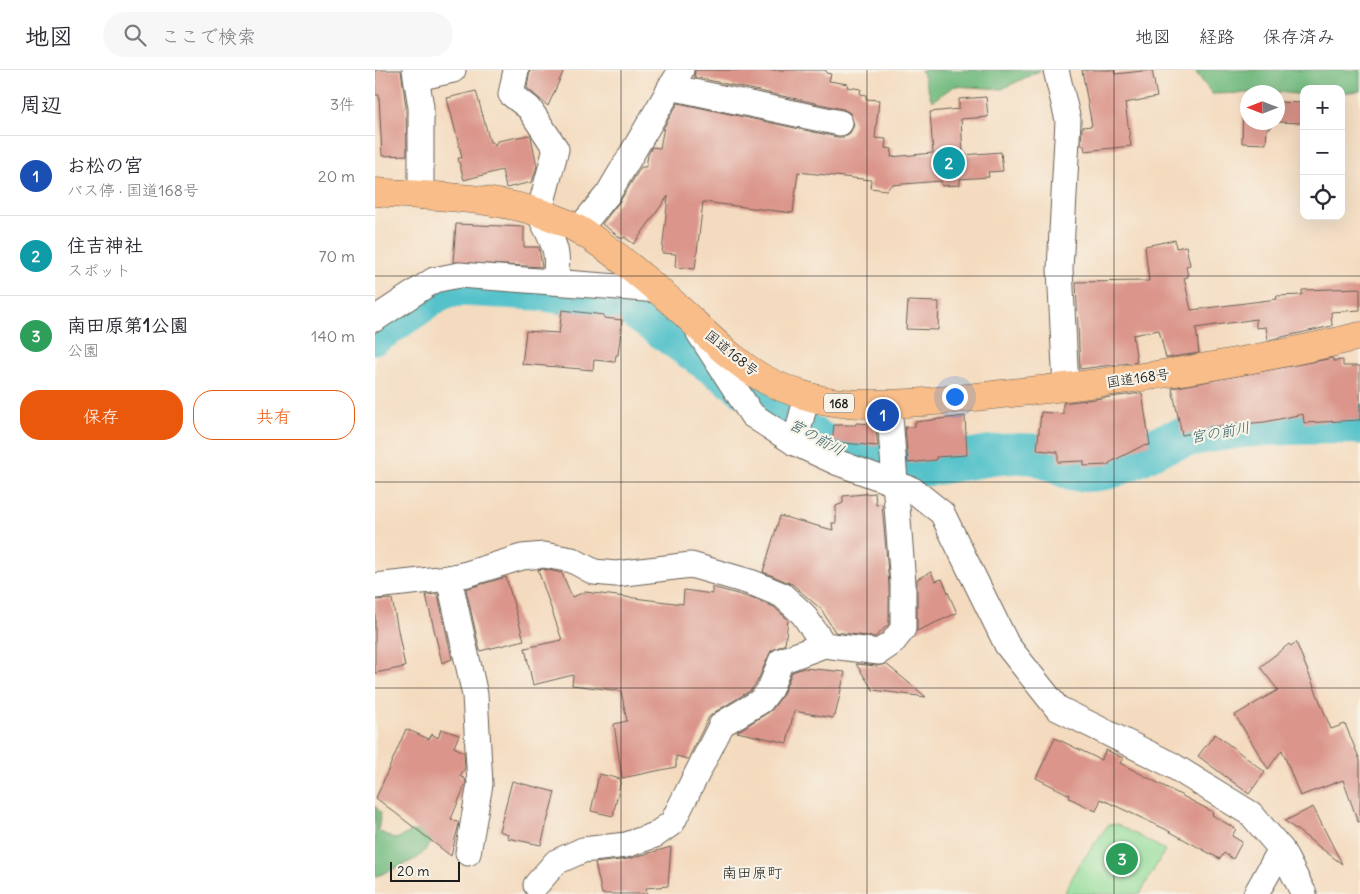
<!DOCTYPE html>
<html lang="ja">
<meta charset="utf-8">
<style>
body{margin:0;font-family:Delius,"Klee One",sans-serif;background:#f7f7f7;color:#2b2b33}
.controls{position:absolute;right:15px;top:15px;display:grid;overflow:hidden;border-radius:10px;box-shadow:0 5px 20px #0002}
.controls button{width:45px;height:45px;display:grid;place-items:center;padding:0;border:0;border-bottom:1px solid #e1e1e2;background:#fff;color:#2b2b33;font:25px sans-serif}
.compass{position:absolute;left:865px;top:15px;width:45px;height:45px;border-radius:50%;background:#fff;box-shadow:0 5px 20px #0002;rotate:270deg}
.scale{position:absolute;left:15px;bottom:12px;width:70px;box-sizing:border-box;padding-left:5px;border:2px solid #1c1c1c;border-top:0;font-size:14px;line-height:18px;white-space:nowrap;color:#1c1c1c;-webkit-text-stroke:4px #f7f3e8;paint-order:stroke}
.you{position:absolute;left:579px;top:326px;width:18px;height:18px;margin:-12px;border:4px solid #fff;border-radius:50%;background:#1a73e8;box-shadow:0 0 0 8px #1a73e833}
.badge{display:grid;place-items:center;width:32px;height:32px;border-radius:50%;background:#ea580c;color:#fff;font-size:16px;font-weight:700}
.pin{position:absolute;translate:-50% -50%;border:2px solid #fff;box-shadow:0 1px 5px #0006}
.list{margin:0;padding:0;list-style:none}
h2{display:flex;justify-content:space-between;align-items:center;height:65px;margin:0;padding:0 20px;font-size:21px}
h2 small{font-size:16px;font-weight:400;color:#7c7c81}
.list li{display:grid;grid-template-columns:32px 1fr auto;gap:15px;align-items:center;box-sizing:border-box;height:80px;padding:0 20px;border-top:1px solid #e1e1e2}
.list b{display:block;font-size:19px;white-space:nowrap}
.list p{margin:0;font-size:16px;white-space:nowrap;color:#7c7c81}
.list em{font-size:16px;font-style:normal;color:#7c7c81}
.actions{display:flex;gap:10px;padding:15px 20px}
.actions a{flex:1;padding:11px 0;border:1px solid #ea580c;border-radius:20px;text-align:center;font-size:18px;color:#ea580c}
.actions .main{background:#ea580c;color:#fff}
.icon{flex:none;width:28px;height:28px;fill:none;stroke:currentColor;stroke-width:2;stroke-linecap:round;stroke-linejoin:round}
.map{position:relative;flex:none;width:985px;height:824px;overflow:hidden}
header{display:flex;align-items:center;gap:30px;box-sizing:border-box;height:70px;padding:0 25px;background:#fff;border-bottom:1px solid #e1e1e2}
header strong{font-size:24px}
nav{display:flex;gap:28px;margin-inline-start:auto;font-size:18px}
.search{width:350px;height:45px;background:#f7f7f7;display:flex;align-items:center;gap:12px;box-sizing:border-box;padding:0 18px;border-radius:28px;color:#7c7c81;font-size:19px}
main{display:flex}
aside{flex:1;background:#fff}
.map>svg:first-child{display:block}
.green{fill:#92dd99;stroke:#577c5a}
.forest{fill:#75bc81;stroke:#486c4e}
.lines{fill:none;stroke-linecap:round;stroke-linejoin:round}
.river{stroke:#54c2ca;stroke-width:41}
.building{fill:#db958a}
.street-casing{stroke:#685f55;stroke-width:27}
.highway-casing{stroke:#685f55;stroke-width:29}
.street{stroke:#fff;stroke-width:25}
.highway{stroke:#f8bd89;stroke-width:28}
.grid{fill:none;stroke:#1c1c1c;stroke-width:1;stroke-opacity:0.55}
.labels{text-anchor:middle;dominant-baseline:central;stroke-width:4.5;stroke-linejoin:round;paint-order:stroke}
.shield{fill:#f7f3e8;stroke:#5e5c59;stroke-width:1}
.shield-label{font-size:12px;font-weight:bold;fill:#1c1c1c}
.street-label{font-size:14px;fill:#1c1c1c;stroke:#f7f3e8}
.water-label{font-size:15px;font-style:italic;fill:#325e62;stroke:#f7f3e8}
.neighbourhood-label{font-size:15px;fill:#1c1c1c;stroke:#f7f3e8}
</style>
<header>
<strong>地図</strong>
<div class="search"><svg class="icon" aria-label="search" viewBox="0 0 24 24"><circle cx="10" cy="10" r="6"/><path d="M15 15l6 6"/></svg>ここで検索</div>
<nav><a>地図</a><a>経路</a><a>保存済み</a></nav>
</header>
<main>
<aside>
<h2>周辺<small>3件</small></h2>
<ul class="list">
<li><span class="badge" style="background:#1a4fb4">1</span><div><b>お松の宮</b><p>バス停 · 国道168号</p></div><em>20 m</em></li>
<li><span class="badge" style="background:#0f9aa8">2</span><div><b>住吉神社</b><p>スポット</p></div><em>70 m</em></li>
<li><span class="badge" style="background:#2e9e5b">3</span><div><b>南田原第1公園</b><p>公園</p></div><em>140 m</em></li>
</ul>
<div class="actions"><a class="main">保存</a><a>共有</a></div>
</aside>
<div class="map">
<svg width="985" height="824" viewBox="0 0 985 824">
<rect width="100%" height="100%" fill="#f7f3e8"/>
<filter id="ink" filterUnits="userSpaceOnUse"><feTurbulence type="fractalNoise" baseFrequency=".02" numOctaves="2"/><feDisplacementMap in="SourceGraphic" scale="10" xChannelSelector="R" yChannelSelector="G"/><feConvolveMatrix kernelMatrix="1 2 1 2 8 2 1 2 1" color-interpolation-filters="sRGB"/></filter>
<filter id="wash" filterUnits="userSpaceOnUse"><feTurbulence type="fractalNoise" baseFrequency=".0096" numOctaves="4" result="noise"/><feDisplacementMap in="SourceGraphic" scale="20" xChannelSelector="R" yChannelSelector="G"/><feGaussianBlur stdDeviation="1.12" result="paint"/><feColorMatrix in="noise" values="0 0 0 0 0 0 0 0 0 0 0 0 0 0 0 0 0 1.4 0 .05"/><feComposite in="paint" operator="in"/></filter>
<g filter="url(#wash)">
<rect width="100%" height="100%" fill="#f4dbbf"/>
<polygon class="green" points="742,754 790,780 765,824 689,824 702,798 733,755"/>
<g class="forest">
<polygon points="546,0 666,0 627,19 579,16 557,31"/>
<polygon points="819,0 985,0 985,21 966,23 966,19 929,19 929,25 902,22 837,24"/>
<polygon points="0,736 6,743 3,761 21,769 36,762 57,757 60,769 43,788 0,807"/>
</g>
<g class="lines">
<path class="river" d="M0 264 65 220 84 216 162 220 251 233 388 330C425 364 483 400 536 397 576 395 615 381 656 384 672 385 686 399 702 401 710 402 720 401 728 400 744 398 776 378 794 372 852 354 924 353 985 354"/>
</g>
<g id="blocks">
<g class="building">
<polygon points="0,0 26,0 31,37 32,85 7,86 4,25 0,25"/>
<polygon points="155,0 189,0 173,36 152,18"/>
<polygon points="320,0 451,0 451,3 456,4 454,11 473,14 472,17 486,19 485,24 491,25 491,29 504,30 500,68 511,69 510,78 517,79 516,87 558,83 555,42 584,39 584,29 611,27 613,47 586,49 588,85 626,82 628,101 613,102 614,107 585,109 585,115 567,116 566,111 516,115 512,120 495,118 496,110 423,102 418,143 328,132 320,199 300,197 301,184 287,183 293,126 259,174 249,167 247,169 227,154 245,131 266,97 271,97 273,85 277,77 285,78 289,57 303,33 462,67 469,67 475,63 479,55 475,43 468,39 319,7"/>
<polygon points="707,0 739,0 740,4 777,0 782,27 750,33 756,76 710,81 709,75 706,75 707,57 717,56"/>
<polygon points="101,21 115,72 118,72 120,76 122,71 154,65 156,67 162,96 157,112 131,118 127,100 89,110 83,88 87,88 85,79 72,28"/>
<polygon points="868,32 872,32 872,52 897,52 896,58 892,58 891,74 867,73"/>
<polygon points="902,32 929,33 929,53 902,52"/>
<polygon points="81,154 149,157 149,177 164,177 167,197 78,192"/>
<polygon points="800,170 801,178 811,176 815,195 811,196 813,207 809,208 816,240 902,229 901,226 927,225 927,220 985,218 985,240 956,242 957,256 893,270 891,257 881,258 881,249 821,258 824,283 791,288 784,260 758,265 762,292 705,299 701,212 774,211 770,176"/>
<polygon points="533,231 564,232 563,260 531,259"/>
<polygon points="187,240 229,245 229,248 247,250 243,285 241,285 240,292 219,290 218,300 147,294 151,261 184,263"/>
<polygon points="958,288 958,291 968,290 968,296 985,296 985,350 929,353 928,344 890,352 834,357 834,360 807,365 797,318"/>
<polygon points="767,323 775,375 767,376 734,393 734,395 709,396 709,391 683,392 683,382 662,380 666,342 688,344 688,333"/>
<polygon points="590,346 592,385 561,387 561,390 533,393 530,357 540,357 540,352"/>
<polygon points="481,353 500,354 503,376 457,372 459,355 481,355"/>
<polygon points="500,423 501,435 507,434 514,515 514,554 500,567 460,562 446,539 417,514 388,502 405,446 458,460 457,453 461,453 461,436 468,433 468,426"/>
<polygon points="168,499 187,503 197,527 210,522 308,534 309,520 337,524 337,517 373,527 399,537 413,550 410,574 396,581 382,612 376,620 340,642 334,647 313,689 301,686 301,697 247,708 239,654 252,651 246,621 197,615 198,605 158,615 150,578 187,570 163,500"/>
<polygon points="556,502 560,511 567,509 582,543 542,561 542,509"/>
<polygon points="131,507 149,570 105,581 91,519"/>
<polygon points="63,524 77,589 67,593 51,525"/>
<polygon points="17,529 30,597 0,603 0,530"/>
<polygon points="921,572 956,659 970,654 985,690 985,751 983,752 968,710 925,726 907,680 893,699 860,645 903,620 885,597 914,574 916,576"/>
<polygon points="481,594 502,596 511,594 551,627 498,620"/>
<polygon points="429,598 470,602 460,646 458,645 458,648 419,641 412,673 362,662 397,640 408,624 417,602"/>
<polygon points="31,659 54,669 57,664 63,668 66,659 84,665 79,677 89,682 90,698 85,706 90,709 91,713 76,749 84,753 76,786 1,728"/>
<polygon points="840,664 890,702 874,724 823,686"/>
<polygon points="680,668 726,690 731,680 748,688 745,693 838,742 837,745 861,759 857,766 867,772 858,789 849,783 845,789 790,759 726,729 721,741 694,728 695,725 661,708"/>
<polygon points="224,704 246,709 238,746 216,741"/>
<polygon points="137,711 180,722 166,775 132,768 133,764 124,761"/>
<polygon points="938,737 967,794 910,751"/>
<polygon points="296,777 293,816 271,818 272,824 227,824 220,793 253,789"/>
</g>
</g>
</g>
<g filter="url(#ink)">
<use href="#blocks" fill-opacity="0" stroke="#685f55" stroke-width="1"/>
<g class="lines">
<defs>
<g id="street">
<polyline points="40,0 46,37 46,126"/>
<path d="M141 0 136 24 154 38 181 79 164 143C178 174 185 177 180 212"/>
<polyline points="681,0 693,50 685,199 691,317"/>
<polyline points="42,8 78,0"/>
<polyline points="295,17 465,53"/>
<polyline points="203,160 233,124 306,0"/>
<polyline points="0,249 59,210 84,205 283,220"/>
<polyline points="324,263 377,345 420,373 461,392 538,420 567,443 632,575 682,638 795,694 876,744 906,779 929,824"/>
<polyline points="420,373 432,325"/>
<polyline points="74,508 100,625 105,714 93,783"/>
<polyline points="0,516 74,508 92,504 147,487 169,485 197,490 219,502 241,504 316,495 378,513 407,525 428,544 449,575 504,582 517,573 528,559 528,514 514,334"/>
<polyline points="161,815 181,792 208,780 251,775 280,765 297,753 347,654 386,631 395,619 406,591 449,575"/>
<polyline points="881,824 906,779"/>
</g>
<path id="highway" d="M0 122C60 127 126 126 182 149 219 164 259 200 290 226 322 253 353 290 391 310 412 321 443 331 467 333 523 337 580 329 636 323 753 311 870 294 985 266"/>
</defs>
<use href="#street" class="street-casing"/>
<use href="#highway" class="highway-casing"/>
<use href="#street" class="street"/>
<use href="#highway" class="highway"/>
</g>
</g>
<path class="grid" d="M246 0V824M492 0V824M739 0V824M0 206H985M0 412H985M0 618H985"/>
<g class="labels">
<rect class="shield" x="449" y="323.5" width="30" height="19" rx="4"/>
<g class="shield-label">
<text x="464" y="333">168</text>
</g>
<g class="street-label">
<text transform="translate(357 283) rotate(39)">国道168号</text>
<text transform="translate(763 308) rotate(-8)">国道168号</text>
</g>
<g class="water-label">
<text transform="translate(845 362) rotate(-10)">宮の前川</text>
<text transform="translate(442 367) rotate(29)">宮の前川</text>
</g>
<g class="neighbourhood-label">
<text x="377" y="802">南田原町</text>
</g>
</g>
</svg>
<div class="controls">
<button>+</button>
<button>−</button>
<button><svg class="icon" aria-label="locate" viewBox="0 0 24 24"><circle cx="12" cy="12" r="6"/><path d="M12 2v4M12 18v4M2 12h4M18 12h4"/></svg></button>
</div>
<svg class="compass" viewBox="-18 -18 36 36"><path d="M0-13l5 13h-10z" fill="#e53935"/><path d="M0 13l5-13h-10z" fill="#7c7c81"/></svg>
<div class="scale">20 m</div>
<div class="you"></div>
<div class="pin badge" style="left:508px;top:345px;background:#1a4fb4">1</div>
<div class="pin badge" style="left:574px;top:93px;background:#0f9aa8">2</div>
<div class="pin badge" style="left:747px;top:789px;background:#2e9e5b">3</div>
</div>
</main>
